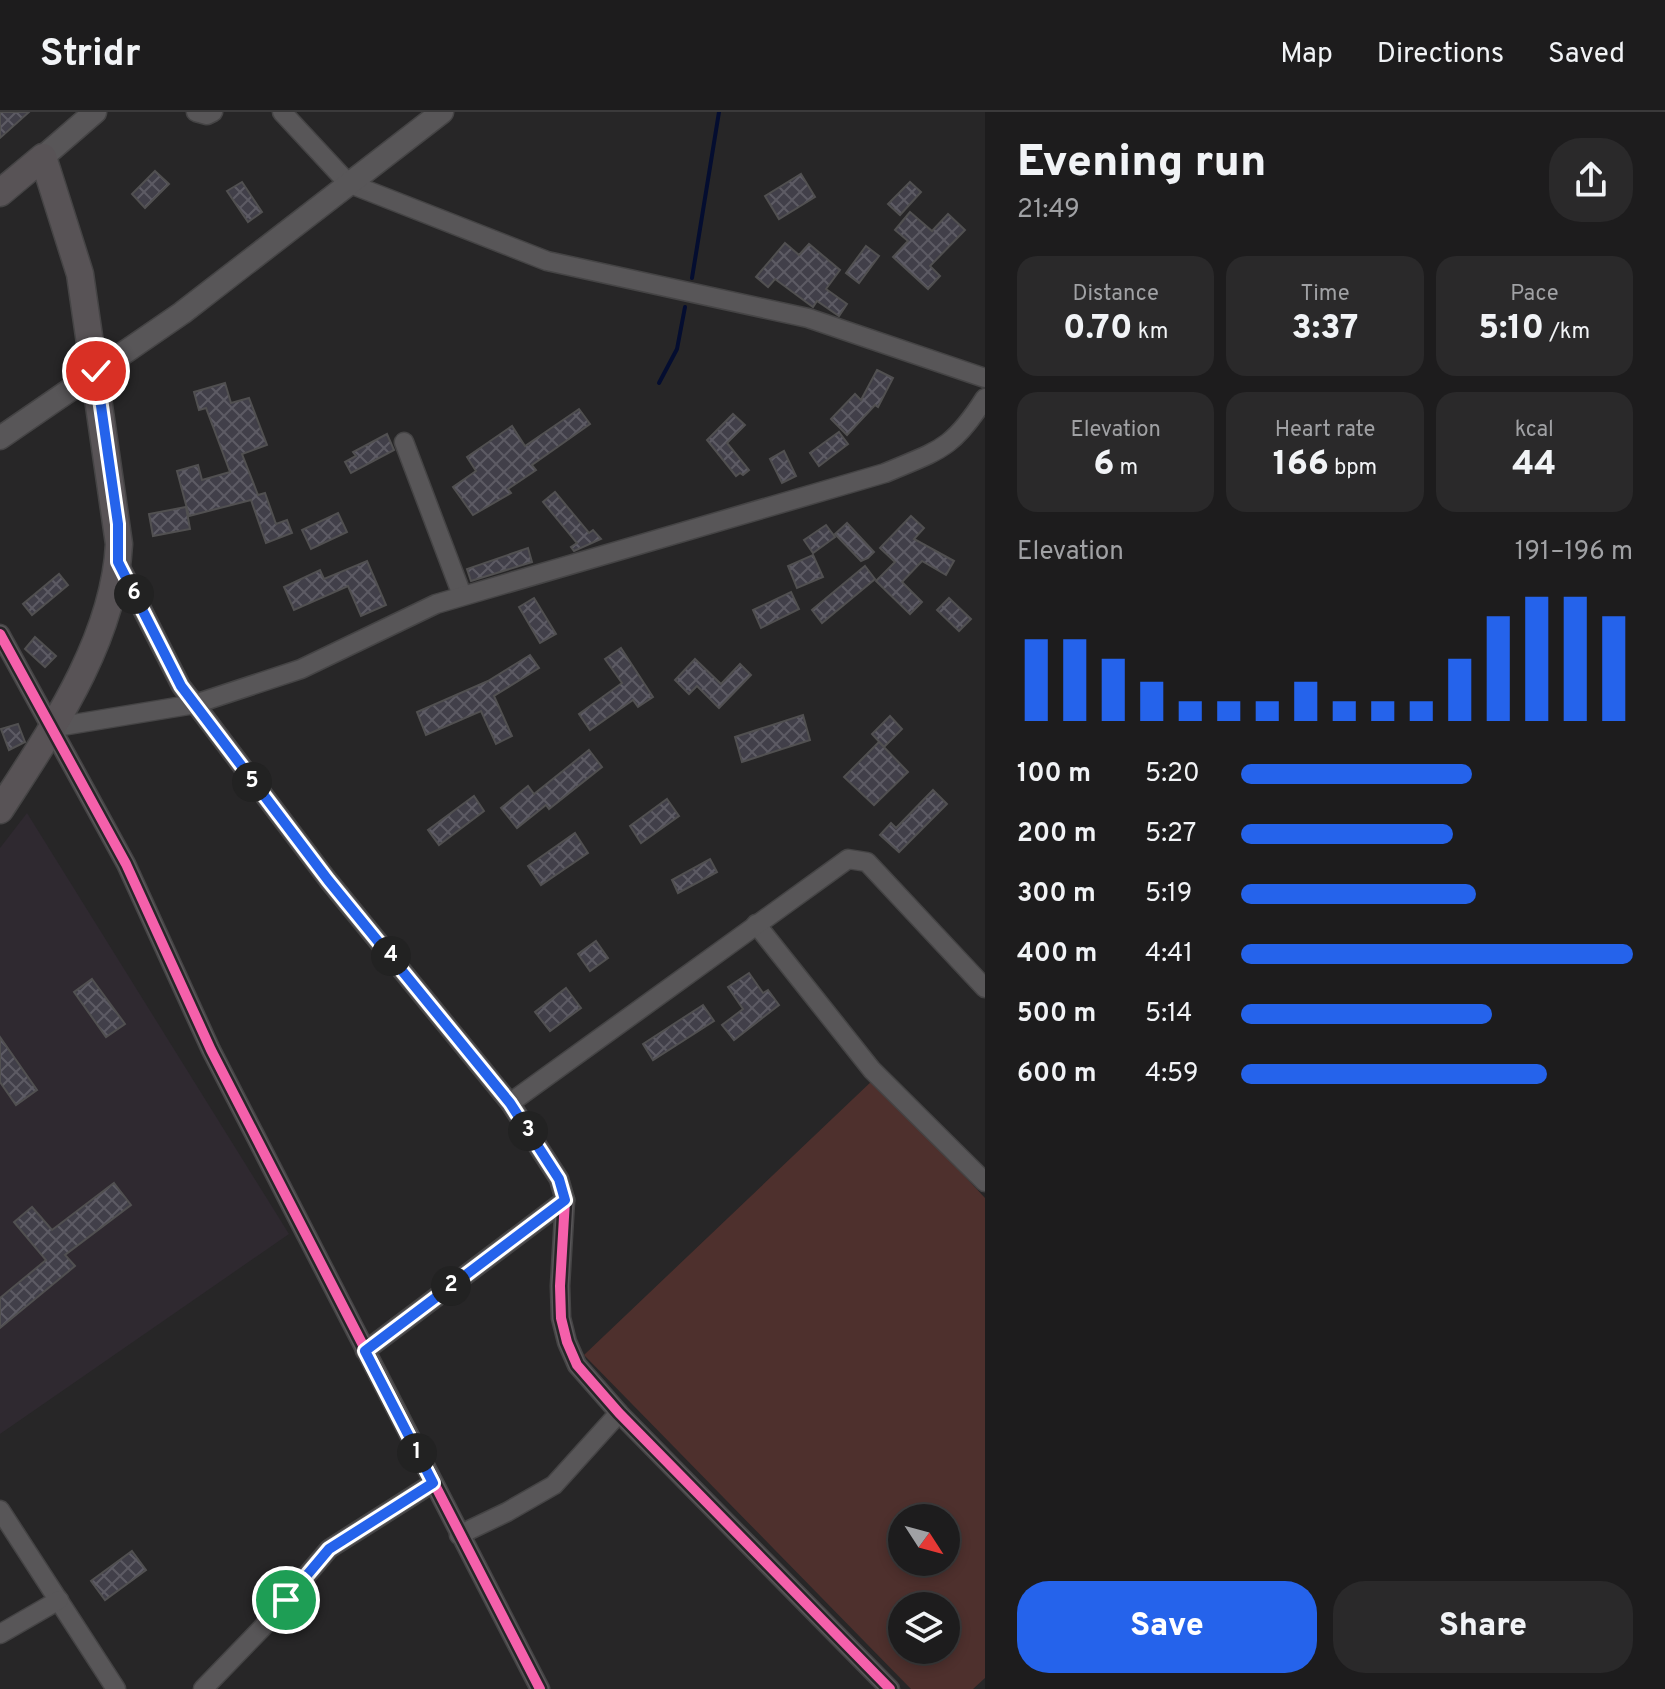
<!DOCTYPE html>
<meta charset="utf-8">
<style>
body{margin:0;font-family:Overpass,sans-serif;background:#2a292a;color:#f1f3f6;height:100vh;display:flex;flex-direction:column;font-size:30px;white-space:nowrap}
*{box-sizing:border-box;margin:0}
p{font-size:26px;color:#a0a1a4}
.icon{flex:none;width:44px;height:44px;fill:none;stroke:currentColor;stroke-width:2;stroke-linecap:round;stroke-linejoin:round}
.map{position:relative;flex:1;overflow:hidden}
.drawer{display:flex;flex-direction:column;background:#1d1c1d;width:680px}
.drawer>*{flex:none}
.needle{width:52px;rotate:126deg}
.fabs{position:absolute;left:888px;top:1392px;display:grid;gap:16px}
.fabs a{display:grid;place-items:center;width:72px;height:72px;border-radius:50%;background:#1d1c1d;box-shadow:0 4px 12px #0003,0 0 0 2px #3b3a3b;font-size:40px}
.pin{position:absolute;display:grid;place-items:center;width:68px;height:68px;color:#fff;margin:-34px;border:4px solid #fff;border-radius:50%;box-shadow:0 2px 8px #0007}
.km{position:absolute;width:40px;height:40px;margin:-20px;border-radius:50%;background:#222;color:#fff;font-size:22px;line-height:40px;text-align:center}
.round{display:grid;place-items:center;flex:none;width:84px;height:84px;border-radius:32px;background:#2a292a}
.head{display:flex;align-items:center;justify-content:space-between;height:136px;padding:0 32px}
h1{font-size:44px;font-weight:800;line-height:60px}
.metrics{display:grid;grid-template-columns:repeat(3,1fr);gap:12px;height:136px;padding:8px 32px}
.metrics div{display:grid;align-content:center;border-radius:20px;background:#2a292a;text-align:center}
.metrics b{font-size:34px;font-weight:800}
.metrics small{font-size:22px;font-weight:400}
.metrics p{font-size:22px}
.chart{height:224px;padding:16px 32px}
.chart p{display:flex;justify-content:space-between}
.chart svg{width:100%;height:144px;margin-top:8px;stroke:#2563eb;stroke-width:6}
.action{display:flex;gap:16px;margin-top:auto;padding:16px 32px}
.action a{flex:1;height:92px;border-radius:32px;background:#2563eb;color:#fff;font-size:32px;font-weight:800;line-height:92px;text-align:center}
.action a+a{background:#2a292a;color:#f1f3f6}
ul{padding:0 32px;list-style:none;font-size:26px}
li{display:grid;grid-template-columns:128px 96px 1fr;align-items:center;height:60px}
li i{height:20px;border-radius:10px;background:#2563eb}
header{display:flex;align-items:center;gap:48px;box-sizing:border-box;height:112px;padding:0 40px;background:#1d1c1d;border-bottom:2px solid #3b3a3b}
header strong{font-size:38px}
nav{display:flex;gap:44px;margin-inline-start:auto;font-size:28px}
main{display:flex;flex:1;min-height:0}
.map>svg:first-child{display:block}
.built{fill:#2f2930}
.pitch{fill:#4e302d;fill-rule:evenodd}
.lines{fill:none;stroke-linecap:round;stroke-linejoin:round}
.stream{stroke:#040d30;stroke-width:4}
.building{fill:url(#building-cross-hatch);stroke:#515051;stroke-width:2}
.minor-casing{stroke:#454445;stroke-width:21}
.tertiary-casing{stroke:#454445;stroke-width:25}
.secondary-casing{stroke:#454445;stroke-width:29}
.minor{stroke:#585658;stroke-width:18}
.tertiary{stroke:#585658;stroke-width:22}
.secondary{stroke:#585356;stroke-width:26}
.cycleway-casing{stroke:#282528;stroke-width:15}
.cycleway{stroke:#f560ab;stroke-width:10}
.route-casing{stroke:#fff;stroke-width:16}
.route{stroke:#2563eb;stroke-width:10}
</style>
<header>
<strong>Stridr</strong>
<nav><a>Map</a><a>Directions</a><a>Saved</a></nav>
</header>
<main>
<div class="map">
<svg width="985" height="1577" viewBox="0 0 985 1577">
<defs>
<pattern id="building-cross-hatch" width="8" height="8" patternUnits="userSpaceOnUse" patternTransform="scale(2)"><rect width="8" height="8" fill="#413f49"/><path d="M0 0l8 8M0 8l8-8" fill="none" stroke="#5d5b64"/></pattern>
</defs>
<rect width="100%" height="100%" fill="#272627"/>
<path class="built" d="M27 701 289 1122 0 1322V736Z"/>
<path class="pitch" d="M874 967 985 1086V1566L973 1577H911L584 1243ZM902 1406H946V1450H902ZM902 1494H946V1538H902Z"/>
<g class="lines">
<g class="stream">
<path d="M692 166 719 0"/>
<path d="M659 271 677 237 685 195"/>
</g>
</g>
<g class="building">
<path d="M0 0H29L0 26Z"/>
<path d="M155 59 169 72 145 96 132 82Z"/>
<path d="M801 62 815 85 779 107 765 84Z"/>
<path d="M242 70 262 100 248 110 227 79Z"/>
<path d="M910 70 921 80 900 103 888 92Z"/>
<path d="M910 100 932 119 948 102 965 118 930 154 940 164 928 177 893 145 908 129 895 118Z"/>
<path d="M785 131 799 143 809 132 840 158 826 177 847 192 839 204 817 189 813 195 775 167 768 175 756 165Z"/>
<path d="M866 134 879 144 859 171 846 161Z"/>
<path d="M877 258 893 266 878 295 875 293 847 323 831 307 855 282 861 288Z"/>
<path d="M225 271 231 291 249 286 267 333 242 342 258 383 265 381 276 412 287 408 292 421 266 431 251 388 189 404 177 359 198 353 202 368 230 360 206 296 199 298 194 280Z"/>
<path d="M579 297 590 312 532 353 536 358 508 377 511 381 473 403 453 375 476 359 467 345 512 314 525 334Z"/>
<path d="M733 302 745 313 727 331 749 358 743 363 740 361 736 364 707 328Z"/>
<path d="M839 320 848 332 819 354 810 341Z"/>
<path d="M387 322 394 338 351 361 345 350 356 344 353 340Z"/>
<path d="M784 339 796 364 782 371 770 347Z"/>
<path d="M555 380 589 421 593 418 601 427 574 439 571 435 577 431 543 390Z"/>
<path d="M186 395 190 417 153 424 149 402Z"/>
<path d="M338 401 347 420 311 437 302 418Z"/>
<path d="M911 404 924 416 914 427 954 449 946 463 922 449 902 470 922 490 910 502 876 469 895 450 880 436Z"/>
<path d="M847 411 874 440 868 446 861 449 835 422Z"/>
<path d="M826 413 835 425 813 441 804 428Z"/>
<path d="M528 436 532 450 471 469 467 457Z"/>
<path d="M813 443 823 465 797 476 788 454Z"/>
<path d="M367 449 386 493 361 504 348 474 294 498 284 475 320 458 324 467Z"/>
<path d="M865 454 875 467 822 511 812 498Z"/>
<path d="M59 462 68 473 32 503 23 492Z"/>
<path d="M791 480 799 497 761 516 753 498Z"/>
<path d="M534 486 556 522 540 531 519 495Z"/>
<path d="M949 486 971 507 959 519 937 498Z"/>
<path d="M35 525 56 544 45 555 25 537Z"/>
<path d="M621 536 653 585 638 595 633 588 590 618 579 602 622 571 605 547Z"/>
<path d="M530 543 539 556 494 584 512 624 496 632 481 599 426 623 417 600 488 569Z"/>
<path d="M695 547 721 572 740 552 751 563 719 596 697 574 689 582 675 568Z"/>
<path d="M803 603 810 628 742 650 735 625Z"/>
<path d="M890 604 902 617 884 635 872 622Z"/>
<path d="M18 612 25 630 9 638 1 617Z"/>
<path d="M879 630 908 660 874 693 844 665Z"/>
<path d="M589 638 602 655 549 697 546 693 517 716 501 696 528 674 534 682Z"/>
<path d="M933 678 947 692 899 740 880 723 891 711 896 716Z"/>
<path d="M474 684 484 699 439 733 428 718Z"/>
<path d="M667 687 679 704 641 731 630 714Z"/>
<path d="M575 721 588 741 541 773 528 754Z"/>
<path d="M710 747 717 760 678 781 672 768Z"/>
<path d="M596 829 608 846 590 859 578 842Z"/>
<path d="M749 861 763 881 768 878 779 893 734 928 722 913 743 897 728 875Z"/>
<path d="M92 867 125 912 106 925 74 880Z"/>
<path d="M566 876 581 896 550 919 535 900Z"/>
<path d="M703 893 714 909 653 948 643 932Z"/>
<path d="M0 925 37 978 16 993 0 970Z"/>
<path d="M114 1071 131 1093 65 1143 75 1154 0 1216V1186L46 1148 14 1110 32 1095 52 1118Z"/>
<path d="M132 1439 146 1458 105 1488 91 1469Z"/>
</g>
<g class="lines">
<g class="minor-casing">
<g id="minor">
<path d="M196 0 207 3 213 0"/>
<path d="M282 0 348 71 547 149 808 206 985 266"/>
<path d="M404 330 462 483"/>
<path d="M118 450 181 574 195 592 328 768 510 991 559 1067 565 1088 560 1174 561 1206 567 1230 577 1253 619 1301 890 1577"/>
<path d="M0 522 126 752 211 938 540 1577"/>
<path d="M50 616 195 592 301 557 436 492 885 361C939 338 952 338 985 286"/>
<path d="M756 812 872 958 985 1070"/>
<path d="M510 991 848 747 867 750 985 876"/>
<path d="M365 1239 565 1088"/>
<path d="M0 1398 116 1577"/>
<path d="M459 1423 507 1400 554 1373 619 1301"/>
<path d="M0 1522 59 1488"/>
<path d="M203 1577 262 1516 329 1437 433 1371"/>
</g>
</g>
<g class="tertiary-casing">
<g id="tertiary">
<path d="M43 45 95 0"/>
<path d="M0 326 182 201 442 0"/>
</g>
</g>
<g class="secondary-casing">
<path id="secondary" d="M0 81 43 45 80 162 119 432C114 529 51 619 0 698"/>
</g>
<use href="#minor" class="minor"/>
<use href="#tertiary" class="tertiary"/>
<use href="#secondary" class="secondary"/>
<g class="cycleway-casing">
<g id="cycleway">
<path d="M118 450 181 574 195 592 328 768 510 991 559 1067 565 1088 560 1174 561 1206 567 1230 577 1253 619 1301 890 1577"/>
<path d="M0 522 126 752 211 938 540 1577"/>
</g>
</g>
<use href="#cycleway" class="cycleway"/>
</g>
<g class="lines">
<g class="route-casing">
<path id="route" d="M96 259 118 412V450L181 574 328 768 510 991 559 1067 565 1088 365 1239 433 1371 329 1437 286 1488"/>
</g>
<use href="#route" class="route"/>
</g>
</svg>
<div class="fabs">
<a><svg class="needle" viewBox="-14 -14 28 28"><path d="M0-13l5 13h-10z" fill="#e53935"/><path d="M0 13l5-13h-10z" fill="#a0a1a4"/></svg></a>
<a><svg class="icon" aria-label="layers" viewBox="0 0 24 24"><path d="M12 4l9 5-9 5-9-5zM3 14l9 5 9-5"/></svg></a>
</div>
<div class="pin" style="left:286px;top:1488px;background:#1e9e55"><svg class="icon" aria-label="arrive" viewBox="0 0 24 24"><path d="M6 21V4h12l-3 4 3 4H6"/></svg></div>
<div class="pin" style="left:96px;top:259px;background:#d93025"><svg class="icon" aria-label="check" viewBox="0 0 24 24"><path d="M5 12l5 5 9-10"/></svg></div>
<b class="km" style="left:417px;top:1341px">1</b>
<b class="km" style="left:451px;top:1174px">2</b>
<b class="km" style="left:528px;top:1019px">3</b>
<b class="km" style="left:391px;top:844px">4</b>
<b class="km" style="left:252px;top:670px">5</b>
<b class="km" style="left:134px;top:482px">6</b>
</div>
<section class="drawer">
<div class="head"><div><h1>Evening run</h1><p>21:49</p></div><a class="round"><svg class="icon" aria-label="share" viewBox="0 0 24 24"><path d="M12 15V3M7 8l5-5 5 5M5 13v7h14v-7"/></svg></a></div>
<div class="metrics">
<div><p>Distance</p><b>0.70<small> km</small></b></div>
<div><p>Time</p><b>3:37</b></div>
<div><p>Pace</p><b>5:10<small> /km</small></b></div>
</div>
<div class="metrics">
<div><p>Elevation</p><b>6<small> m</small></b></div>
<div><p>Heart rate</p><b>166<small> bpm</small></b></div>
<div><p>kcal</p><b>44</b></div>
</div>
<div class="chart"><p><span>Elevation</span>191–196 m</p>
<svg viewBox="0 0 160 44" preserveAspectRatio="none"><path d="M5 44V19M15 44V19M25 44V25M35 44V32M45 44V38M55 44V38M65 44V38M75 44V32M85 44V38M95 44V38M105 44V38M115 44V25M125 44V12M135 44V6M145 44V6M155 44V12"/></svg>
</div>
<ul>
<li><b>100 m</b>5:20<i style="width:59%"></i></li>
<li><b>200 m</b>5:27<i style="width:54%"></i></li>
<li><b>300 m</b>5:19<i style="width:60%"></i></li>
<li><b>400 m</b>4:41<i style="width:100%"></i></li>
<li><b>500 m</b>5:14<i style="width:64%"></i></li>
<li><b>600 m</b>4:59<i style="width:78%"></i></li>
</ul>
<div class="action"><a>Save</a><a>Share</a></div>
</section>
</main>
